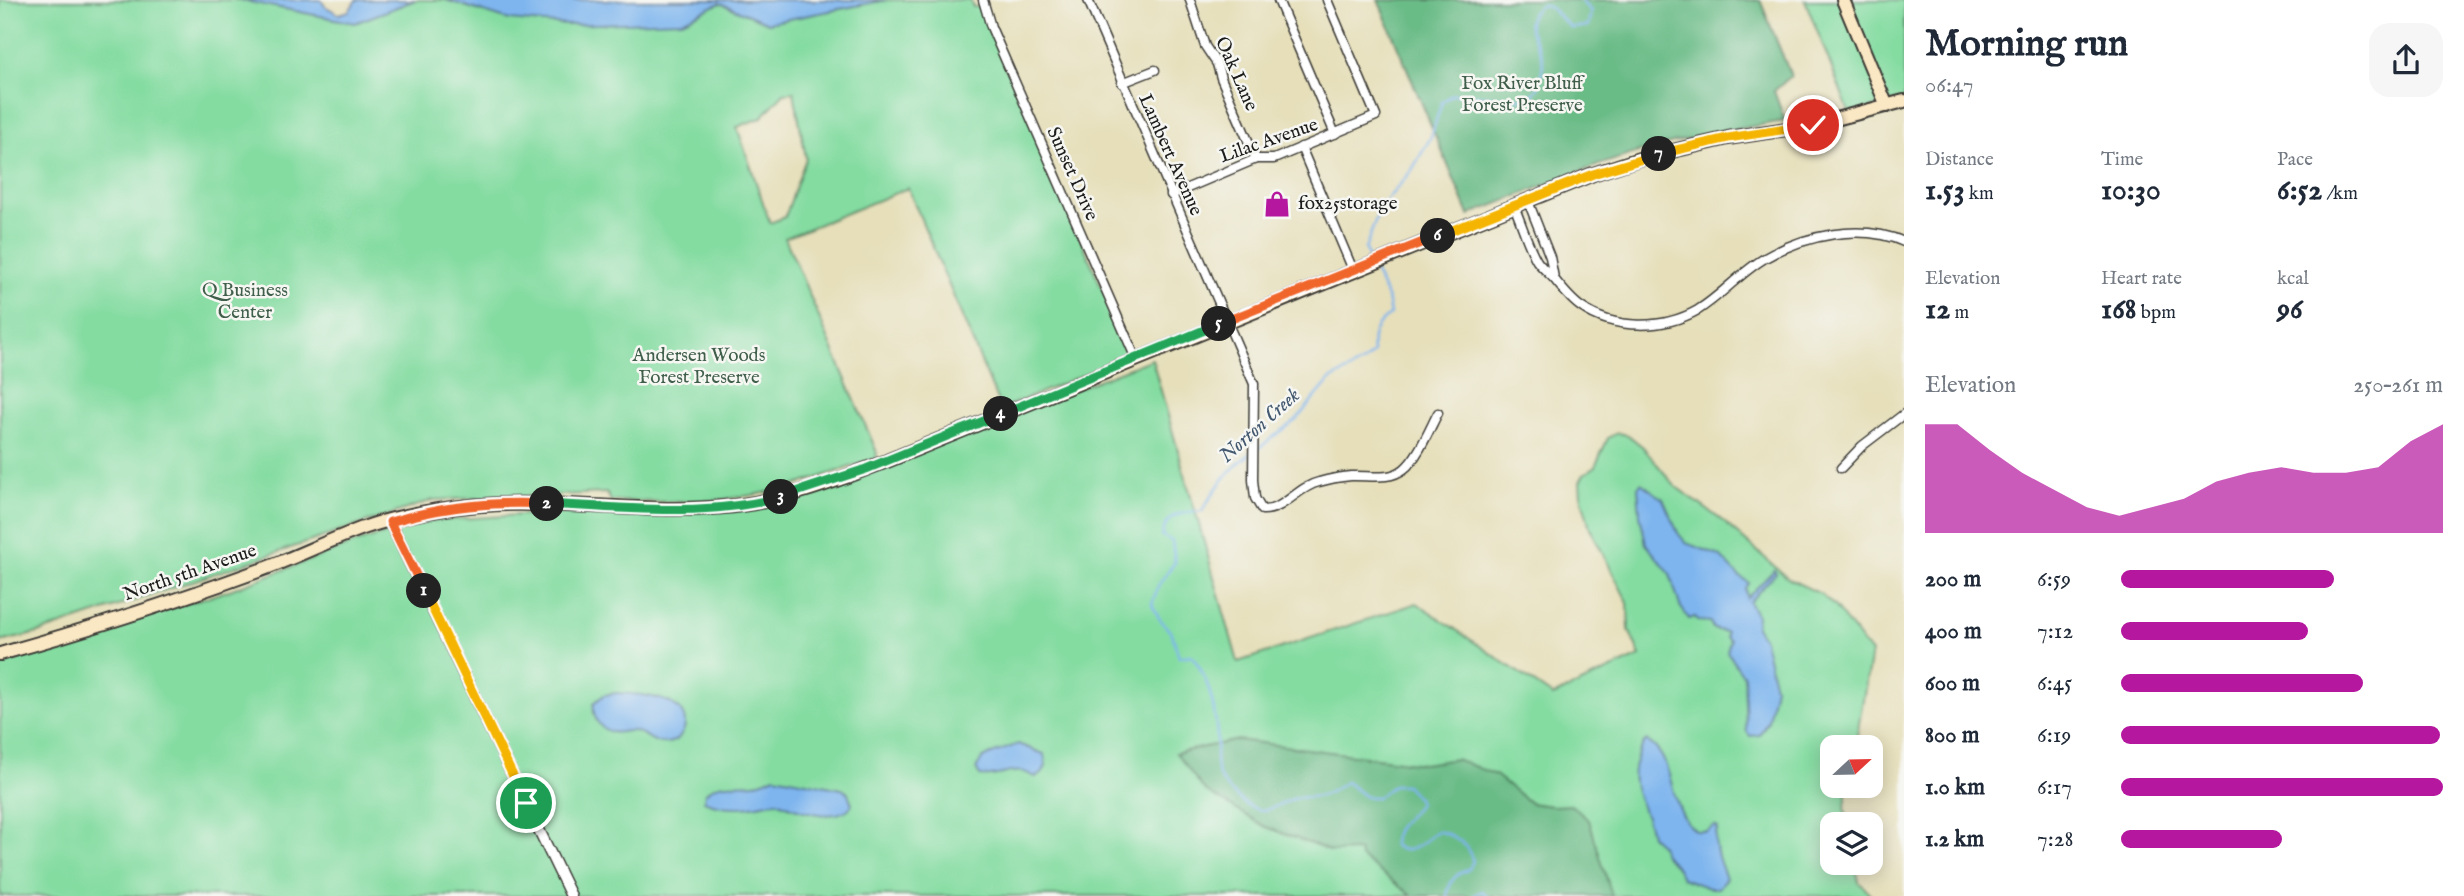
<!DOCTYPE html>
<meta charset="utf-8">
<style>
body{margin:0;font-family:"IM FELL English",serif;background:#f6f6f7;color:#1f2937;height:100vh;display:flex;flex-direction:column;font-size:26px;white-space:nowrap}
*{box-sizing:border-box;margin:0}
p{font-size:23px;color:#747a83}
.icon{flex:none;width:38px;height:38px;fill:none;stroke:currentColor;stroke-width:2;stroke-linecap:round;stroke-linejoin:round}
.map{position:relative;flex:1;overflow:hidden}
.drawer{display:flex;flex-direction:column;background:#fff;width:560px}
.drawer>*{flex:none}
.needle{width:46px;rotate:68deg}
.tools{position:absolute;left:1820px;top:735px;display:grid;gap:14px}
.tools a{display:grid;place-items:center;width:63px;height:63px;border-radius:14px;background:#fff;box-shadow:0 4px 18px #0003;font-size:35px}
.pin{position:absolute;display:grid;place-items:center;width:60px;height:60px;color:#fff;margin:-30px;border:4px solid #fff;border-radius:50%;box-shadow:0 2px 7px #0007}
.km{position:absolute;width:35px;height:35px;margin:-18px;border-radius:50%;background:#222;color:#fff;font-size:19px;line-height:35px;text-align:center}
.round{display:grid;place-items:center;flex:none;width:74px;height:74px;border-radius:21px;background:#f6f6f7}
.headline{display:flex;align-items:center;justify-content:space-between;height:119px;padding:0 21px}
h1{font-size:38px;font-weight:700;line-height:52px}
.figures{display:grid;grid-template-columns:repeat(3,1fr);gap:10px;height:119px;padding:7px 21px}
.figures div{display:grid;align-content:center}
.figures b{font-size:30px;font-weight:700}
.figures small{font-size:19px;font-weight:400}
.figures p{font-size:19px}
.chart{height:196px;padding:14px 21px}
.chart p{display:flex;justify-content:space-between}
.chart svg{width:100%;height:126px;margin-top:7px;fill:#b5179e;opacity:.7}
ul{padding:0 21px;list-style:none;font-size:23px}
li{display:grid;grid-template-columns:112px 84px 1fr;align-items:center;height:52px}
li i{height:18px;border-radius:9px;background:#b5179e}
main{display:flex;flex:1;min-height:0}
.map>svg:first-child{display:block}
.green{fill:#84dca1;stroke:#507c5e;stroke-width:2;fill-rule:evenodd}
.forest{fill:#6bbc87;stroke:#446c52;stroke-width:2}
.water{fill:#7eb5ee;stroke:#4d6885;stroke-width:2}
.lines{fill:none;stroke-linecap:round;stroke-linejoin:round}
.stream{stroke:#7eb5ee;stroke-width:2.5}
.minor-casing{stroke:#3a3934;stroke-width:11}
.tertiary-casing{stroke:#3a3934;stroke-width:13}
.secondary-casing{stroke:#3a3934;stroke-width:16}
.minor{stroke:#fff;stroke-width:8}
.tertiary{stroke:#fff;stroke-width:10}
.secondary{stroke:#fae7c3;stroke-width:12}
.split-1-casing{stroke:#fff;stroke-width:14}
.split-2-casing{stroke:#fff;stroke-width:14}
.split-3-casing{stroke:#fff;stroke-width:14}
.split-4-casing{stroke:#fff;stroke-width:14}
.split-5-casing{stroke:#fff;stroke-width:14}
.split-6-casing{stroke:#fff;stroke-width:14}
.split-7-casing{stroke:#fff;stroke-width:14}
.split-8-casing{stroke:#fff;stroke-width:14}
.split-1{stroke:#f5b400;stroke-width:9}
.split-2{stroke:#f0652b;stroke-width:9}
.split-3{stroke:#22a559;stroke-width:9}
.split-4{stroke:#22a559;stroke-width:9}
.split-5{stroke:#22a559;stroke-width:9}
.split-6{stroke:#f0652b;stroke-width:9}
.split-7{stroke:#f5b400;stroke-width:9}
.split-8{stroke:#f5b400;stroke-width:9}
.labels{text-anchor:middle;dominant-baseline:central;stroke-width:5;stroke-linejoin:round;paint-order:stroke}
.street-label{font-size:19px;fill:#1c1c1c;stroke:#f6f6f2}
.park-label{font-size:19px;fill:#405f4b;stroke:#f6f6f2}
.poi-label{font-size:19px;fill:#1c1c1c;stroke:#f6f6f2;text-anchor:start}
.water-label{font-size:21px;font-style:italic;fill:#435970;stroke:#f6f6f2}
</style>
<main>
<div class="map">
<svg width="1904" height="896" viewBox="0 0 1904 896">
<rect width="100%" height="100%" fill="#f6f6f2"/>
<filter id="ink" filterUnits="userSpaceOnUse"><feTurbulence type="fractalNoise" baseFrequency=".0143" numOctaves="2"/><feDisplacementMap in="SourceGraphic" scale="14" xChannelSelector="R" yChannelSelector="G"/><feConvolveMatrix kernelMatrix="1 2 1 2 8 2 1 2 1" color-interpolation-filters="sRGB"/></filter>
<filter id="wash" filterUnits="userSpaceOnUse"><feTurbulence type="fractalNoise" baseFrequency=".00686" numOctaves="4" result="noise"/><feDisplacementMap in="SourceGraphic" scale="28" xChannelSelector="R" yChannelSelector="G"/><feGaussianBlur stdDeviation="1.57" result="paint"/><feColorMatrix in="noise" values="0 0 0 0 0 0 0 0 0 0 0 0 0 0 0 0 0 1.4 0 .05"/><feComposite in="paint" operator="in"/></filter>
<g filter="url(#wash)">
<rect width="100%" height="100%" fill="#e6dfba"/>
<g class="green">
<path d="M0 0H240L355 23 415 0H446L509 20 682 21 720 3 768 23 886 0H970L973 7H982L1127 347V354L1124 358 1001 409 908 188 785 238 876 450 877 455 874 459 785 489 753 495 718 500 677 502 611 501 607 493 433 500 38 633 0 642ZM794 92 806 158 785 217 770 223 737 127 761 118 784 93Z"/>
<path d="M1805 0H1904V99L1850 114Z"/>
<path d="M1152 359 1238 662 1417 603 1553 696 1640 656 1629 630 1628 603 1590 528 1581 495 1580 482 1584 474 1595 467 1608 438 1617 433 1628 435 1643 447 1675 486 1724 522 1789 579 1821 594 1835 607 1871 653 1855 747H1832V786H1848L1845 806 1848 824H1832V863H1855L1859 882 1872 896H0V660L227 591 358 542 429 521 550 513 681 514 790 500Z"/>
</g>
<g class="forest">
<path d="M1378 0H1760L1791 76 1774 91 1785 121C1740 128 1694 137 1650 149 1588 166 1529 192 1469 215Z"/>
<path d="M1238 740 1423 764 1456 759 1496 775 1530 803 1552 806 1571 805 1589 820 1612 896H1412L1360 857 1359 851 1332 852 1266 827 1205 791 1176 753Z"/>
</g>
<g class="water">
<path d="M240 0H321L325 6 339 14 349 11 356 0H415L355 23Z"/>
<path d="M446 0H886L768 23 720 3 682 21 567 25 509 20Z"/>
<path d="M1641 483 1663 499 1678 533 1686 543 1720 556 1739 576 1749 583 1745 588 1747 598 1774 570 1776 573 1749 602 1757 616 1756 627 1764 640 1775 687 1768 721 1759 735 1750 736 1746 730 1744 675C1736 669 1735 660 1727 652L1730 640 1726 637V632L1713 629 1710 622 1698 621 1695 617 1689 619 1680 606 1670 574 1646 544 1640 515 1638 487Z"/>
<path d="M617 693C636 694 686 696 685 724 685 730 680 739 674 741 655 749 648 733 633 731 626 730 618 734 612 732 598 729 592 715 594 703L604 695Z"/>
<path d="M1646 741C1677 755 1666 809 1696 831H1706L1715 826 1718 828C1711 843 1720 864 1726 878L1718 888H1709L1682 878 1675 865 1664 855 1661 845 1651 836C1648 809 1626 789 1636 760 1639 753 1641 746 1646 741Z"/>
<path d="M1018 744 1044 754 1046 766 1042 774 1036 777C1032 776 1028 773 1024 772 1010 769 994 779 980 776L976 769 982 759 989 755Z"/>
<path d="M775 776 842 789 848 793 852 805C838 825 794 809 777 801 752 807 728 811 704 801L705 794C719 779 736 785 753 783 761 783 768 779 775 776Z"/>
</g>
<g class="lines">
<g class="stream">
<path d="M1369 260 1365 249 1380 208 1412 170 1431 137 1442 102 1453 94C1470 93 1522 104 1533 94 1538 90 1539 84 1540 79 1542 72 1544 64 1542 57 1538 38 1514 24 1542 5L1551 8 1571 28 1588 26 1591 11 1580 0"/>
<path d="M1256 450 1296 420 1330 380 1362 363 1373 353C1371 335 1374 325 1390 315L1387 297 1373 269"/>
<path d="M1250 454C1229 469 1215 489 1202 511 1182 512 1165 513 1162 536L1172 541 1175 562 1158 586 1152 604 1159 618 1172 634 1179 657 1191 655C1209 676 1215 708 1217 735 1217 748 1214 760 1218 773 1222 786 1247 809 1261 810 1275 810 1285 800 1297 798 1305 796 1315 798 1323 795 1331 793 1338 786 1346 782L1366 797H1378L1394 785H1406L1416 796 1419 803C1410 819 1393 824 1393 845 1411 859 1423 840 1438 831 1456 836 1467 843 1473 861L1469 869C1454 875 1450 880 1447 896"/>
<path d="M1473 896 1482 891 1487 896"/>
</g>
</g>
</g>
<g filter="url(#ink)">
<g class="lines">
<g class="minor-casing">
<g id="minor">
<path d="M983 0 991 27 1136 359"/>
<path d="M1088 0 1254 384 1253 480 1255 498 1262 510C1284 511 1297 487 1319 482 1329 479 1341 477 1351 476 1368 475 1389 481 1404 469 1418 458 1430 428 1438 413"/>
<path d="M1190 0 1205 46 1217 64 1221 78 1256 159"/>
<path d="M1278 0 1335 134"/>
<path d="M1122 83 1155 70"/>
<path d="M1301 147 1353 270"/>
<path d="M1171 195 1256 159H1274L1376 116 1327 0"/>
<path d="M1528 201 1550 257 1554 278"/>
<path d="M1514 206C1522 224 1527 244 1537 261 1542 268 1550 274 1555 280 1563 290 1571 300 1581 307 1614 330 1663 330 1698 310 1722 295 1741 272 1765 258 1805 235 1861 223 1904 242"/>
<path d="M1841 468 1862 446 1904 414"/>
</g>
</g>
<g class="tertiary-casing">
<path id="tertiary" d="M390 522 571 896"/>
</g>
<g class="secondary-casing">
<g id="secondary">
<path d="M1843 0 1887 106"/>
<path d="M0 654C87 630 173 602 258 571 294 558 329 540 366 527 389 519 414 514 438 510 536 493 636 517 735 506 787 500 838 480 887 461L1593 174 1639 159 1681 149 1728 138 1813 125 1904 101"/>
</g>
</g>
<use href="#minor" class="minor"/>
<use href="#tertiary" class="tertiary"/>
<use href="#secondary" class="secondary"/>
</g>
</g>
<g class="lines" filter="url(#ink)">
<g class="split-1-casing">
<path id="split-1" d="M424 591 526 803"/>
</g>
<g class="split-2-casing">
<path id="split-2" d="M424 591 390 522C439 507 495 501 547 504"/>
</g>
<g class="split-3-casing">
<path id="split-3" d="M547 504C622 508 708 517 781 497"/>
</g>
<g class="split-4-casing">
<path id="split-4" d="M781 497 866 469 1001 414"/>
</g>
<g class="split-5-casing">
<path id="split-5" d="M1001 414 1219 324"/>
</g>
<g class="split-6-casing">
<path id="split-6" d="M1219 324 1438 236"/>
</g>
<g class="split-7-casing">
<path id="split-7" d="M1438 236 1593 174 1659 154"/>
</g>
<g class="split-8-casing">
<path id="split-8" d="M1659 154 1728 138 1813 125"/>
</g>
<use href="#split-1" class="split-1"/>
<use href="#split-2" class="split-2"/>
<use href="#split-3" class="split-3"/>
<use href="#split-4" class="split-4"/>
<use href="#split-5" class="split-5"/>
<use href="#split-6" class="split-6"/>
<use href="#split-7" class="split-7"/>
<use href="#split-8" class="split-8"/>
</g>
<defs>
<g id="shop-bare" transform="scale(2.1)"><path d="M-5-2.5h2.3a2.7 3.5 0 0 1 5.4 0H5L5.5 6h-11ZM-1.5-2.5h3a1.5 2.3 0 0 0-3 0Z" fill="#b5179e" stroke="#f6f6f2" stroke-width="2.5" paint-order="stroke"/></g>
</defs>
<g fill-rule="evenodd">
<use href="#shop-bare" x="1277" y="204"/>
</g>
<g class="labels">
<g class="street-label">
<text transform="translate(1236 74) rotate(66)">Oak Lane</text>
<text transform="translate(1269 141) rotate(-19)">Lilac Avenue</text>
<text transform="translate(1170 155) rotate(66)">Lambert Avenue</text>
<text transform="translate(1072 174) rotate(66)">Sunset Drive</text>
<text transform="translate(190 573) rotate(-19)">North 5th Avenue</text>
</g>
<g class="park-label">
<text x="1522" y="84">Fox River Bluff<tspan x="1522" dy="22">Forest Preserve</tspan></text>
<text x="245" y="291">Q Business<tspan x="245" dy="22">Center</tspan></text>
<text x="699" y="356">Andersen Woods<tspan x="699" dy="22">Forest Preserve</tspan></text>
</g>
<g class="poi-label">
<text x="1298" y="204">fox25storage</text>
</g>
<g class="water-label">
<text transform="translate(1260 426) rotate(-42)">Norton Creek</text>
</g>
</g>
</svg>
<div class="tools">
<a><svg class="needle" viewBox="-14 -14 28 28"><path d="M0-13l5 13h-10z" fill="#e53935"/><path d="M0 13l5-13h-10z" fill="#747a83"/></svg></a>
<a><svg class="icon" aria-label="layers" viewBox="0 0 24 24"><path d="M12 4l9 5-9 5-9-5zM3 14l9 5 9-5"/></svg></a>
</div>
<div class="pin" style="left:526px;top:803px;background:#1e9e55"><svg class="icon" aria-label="arrive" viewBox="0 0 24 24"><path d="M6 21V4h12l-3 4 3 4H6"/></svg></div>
<div class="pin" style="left:1813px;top:125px;background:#d93025"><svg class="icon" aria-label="check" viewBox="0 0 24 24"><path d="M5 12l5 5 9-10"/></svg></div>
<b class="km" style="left:424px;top:591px">1</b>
<b class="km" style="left:547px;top:504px">2</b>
<b class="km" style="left:781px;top:497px">3</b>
<b class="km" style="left:1001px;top:414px">4</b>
<b class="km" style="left:1219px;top:324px">5</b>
<b class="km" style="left:1438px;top:236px">6</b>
<b class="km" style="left:1659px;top:154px">7</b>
</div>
<section class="drawer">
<div class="headline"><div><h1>Morning run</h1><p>06:47</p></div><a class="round"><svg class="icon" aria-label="share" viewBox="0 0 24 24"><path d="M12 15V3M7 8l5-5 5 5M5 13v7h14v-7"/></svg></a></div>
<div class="figures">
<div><p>Distance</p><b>1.53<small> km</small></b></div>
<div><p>Time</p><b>10:30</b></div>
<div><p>Pace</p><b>6:52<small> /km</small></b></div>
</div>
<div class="figures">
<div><p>Elevation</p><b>12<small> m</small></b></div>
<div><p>Heart rate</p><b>168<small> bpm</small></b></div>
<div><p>kcal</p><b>96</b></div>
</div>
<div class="chart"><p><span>Elevation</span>250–261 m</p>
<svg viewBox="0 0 160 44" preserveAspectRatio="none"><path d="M0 44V6L10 6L20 15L30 23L40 29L50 35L60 38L70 35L80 32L90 26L100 23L110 21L120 23L130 23L140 21L150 12L160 6V44z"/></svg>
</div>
<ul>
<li><b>200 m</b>6:59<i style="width:66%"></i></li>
<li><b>400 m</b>7:12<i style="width:58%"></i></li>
<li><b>600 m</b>6:45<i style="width:75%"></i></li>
<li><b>800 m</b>6:19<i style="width:99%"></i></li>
<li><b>1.0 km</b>6:17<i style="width:100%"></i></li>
<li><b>1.2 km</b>7:28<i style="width:50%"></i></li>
</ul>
</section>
</main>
